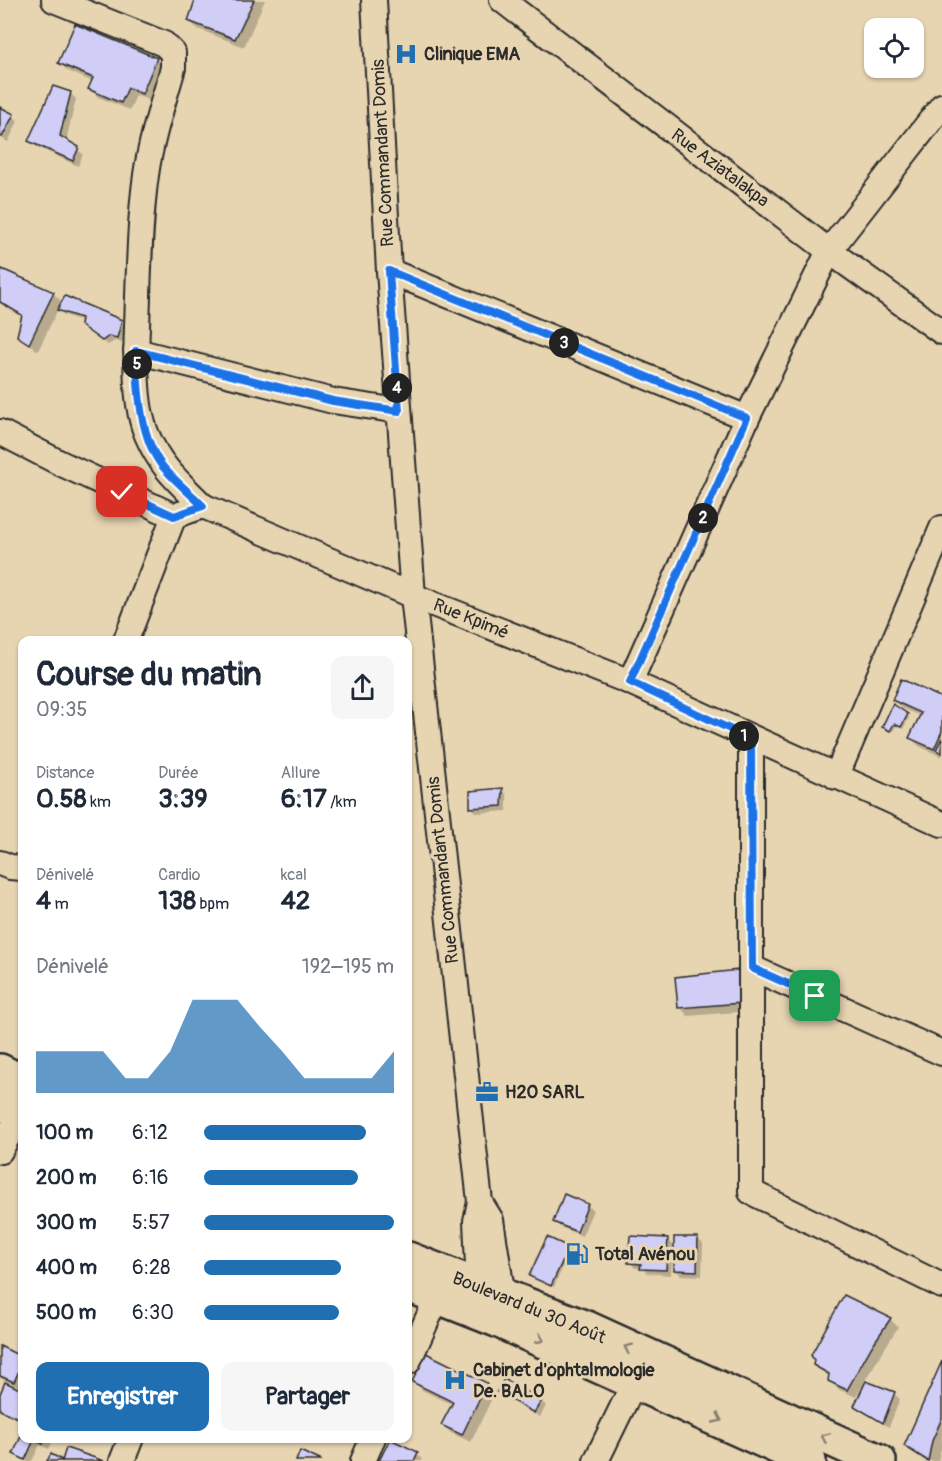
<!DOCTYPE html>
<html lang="fr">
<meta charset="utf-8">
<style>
body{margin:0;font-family:Pangolin,sans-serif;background:#f6f6f7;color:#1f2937;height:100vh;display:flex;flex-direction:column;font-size:22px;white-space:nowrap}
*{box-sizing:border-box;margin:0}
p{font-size:20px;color:#747a83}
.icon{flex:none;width:33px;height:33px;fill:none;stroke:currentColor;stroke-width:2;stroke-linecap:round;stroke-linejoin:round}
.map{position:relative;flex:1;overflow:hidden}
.sheet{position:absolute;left:18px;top:636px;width:394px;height:807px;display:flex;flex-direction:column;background:#fff;border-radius:12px;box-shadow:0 2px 4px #0004}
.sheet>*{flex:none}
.tools{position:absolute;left:864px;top:18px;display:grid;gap:12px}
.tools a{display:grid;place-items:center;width:60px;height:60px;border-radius:12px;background:#fff;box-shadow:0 2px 4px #0004;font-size:30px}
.pin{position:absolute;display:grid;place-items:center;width:51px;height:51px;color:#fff;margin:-26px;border-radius:12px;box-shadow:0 3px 9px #0006}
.km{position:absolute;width:30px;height:30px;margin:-15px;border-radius:50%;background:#222;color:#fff;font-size:16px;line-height:30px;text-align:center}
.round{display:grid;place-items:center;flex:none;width:63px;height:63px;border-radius:12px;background:#f6f6f7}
.overview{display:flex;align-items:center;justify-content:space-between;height:102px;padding:0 18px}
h1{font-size:33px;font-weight:800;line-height:45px}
.stats{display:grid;grid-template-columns:repeat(3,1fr);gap:9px;height:102px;padding:6px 18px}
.stats div{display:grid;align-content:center}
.stats b{font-size:26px;font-weight:800}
.stats small{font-size:16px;font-weight:400}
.stats p{font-size:16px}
.chart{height:168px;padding:12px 18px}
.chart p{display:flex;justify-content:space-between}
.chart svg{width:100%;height:108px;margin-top:6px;fill:#1f6fb2;opacity:.7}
.action{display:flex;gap:12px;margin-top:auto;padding:12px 18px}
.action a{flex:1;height:69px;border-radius:12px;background:#1f6fb2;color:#fff;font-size:24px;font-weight:800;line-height:69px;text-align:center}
.action a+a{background:#f6f6f7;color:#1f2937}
ul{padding:0 18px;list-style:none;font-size:20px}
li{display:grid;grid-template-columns:96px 72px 1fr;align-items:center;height:45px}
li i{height:15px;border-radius:8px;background:#1f6fb2}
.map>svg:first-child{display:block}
.shadow{fill:#0003}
.building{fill:#d0cef7;stroke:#2b2b2b;stroke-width:1.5}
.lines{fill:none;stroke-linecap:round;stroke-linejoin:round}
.minor-casing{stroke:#2b2b2b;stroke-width:28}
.trunk-casing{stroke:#2b2b2b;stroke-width:38}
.minor{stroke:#e7d5b2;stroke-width:24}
.trunk{stroke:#e7d5b2;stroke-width:33}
.oneway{stroke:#89806e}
.route-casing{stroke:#fff;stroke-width:12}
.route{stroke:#1a73e8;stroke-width:8}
.labels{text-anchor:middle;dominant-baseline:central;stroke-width:6;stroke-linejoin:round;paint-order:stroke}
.poi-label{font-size:18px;font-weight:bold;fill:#2b2b2b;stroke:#e7d5b2;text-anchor:start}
.street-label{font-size:18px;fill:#2b2b2b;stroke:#e7d5b2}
</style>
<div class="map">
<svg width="942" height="1461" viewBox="0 0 942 1461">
<rect width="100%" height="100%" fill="#e7d5b2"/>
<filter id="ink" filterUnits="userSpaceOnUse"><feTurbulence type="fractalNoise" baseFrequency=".0167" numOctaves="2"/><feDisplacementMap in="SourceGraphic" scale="12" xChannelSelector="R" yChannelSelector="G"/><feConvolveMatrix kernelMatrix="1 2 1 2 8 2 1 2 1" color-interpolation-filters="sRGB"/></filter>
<g filter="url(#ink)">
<g class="shadow">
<path d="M197 0H265L244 47 198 29 189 21Z"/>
<path d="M76 26 157 60 165 68 151 101 136 95 130 110 98 97 90 89 93 82 68 71 60 63Z"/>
<path d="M70 93 76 99 66 141 83 154 78 166 35 146 30 140Z"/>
<path d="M0 109 13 115 18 121 8 142 0 137Z"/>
<path d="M0 279 53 293 63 303 121 322 126 327 122 343 115 341 108 345 87 330 82 321 64 315 58 309 38 351 19 336 23 317 0 303Z"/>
<path d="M894 699H942V757L919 746 911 738 921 716 902 708Z"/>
<path d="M907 715 909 718 903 729 896 725 893 732 886 729Z"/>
<path d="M502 789 507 795V811L477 813 472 808Z"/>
<path d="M738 971 746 980 749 1011 688 1016 680 1007Z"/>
<path d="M587 1205 593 1210 582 1236 560 1227 555 1222Z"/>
<path d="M698 1239 703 1244 702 1276 681 1275 675 1270Z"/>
<path d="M667 1240 673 1245 671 1275 647 1273 642 1268H635L630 1262Z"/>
<path d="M568 1248 570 1250 554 1287 531 1276Z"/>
<path d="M890 1319 898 1327 864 1382 894 1394 900 1399 889 1427 861 1411 856 1406 863 1390 861 1388 856 1397 838 1389 830 1381V1377L814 1365Z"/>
<path d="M0 1348 22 1359V1380L19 1387 0 1378Z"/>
<path d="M942 1365V1445L938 1461H925L905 1446Z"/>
<path d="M414 1382 487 1384 495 1392 471 1442 451 1433 443 1425 453 1405 422 1390Z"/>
<path d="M6 1384 22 1392V1422L0 1411V1397Z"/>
<path d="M498 1392 541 1401 546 1406 540 1417 504 1397Z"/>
<path d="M22 1437 51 1438 53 1440 49 1449 40 1445 32 1461H24L15 1454Z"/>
<path d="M245 1438H257L255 1442Z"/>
<path d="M417 1454 422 1459V1461H381Z"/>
</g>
<g class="building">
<path d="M195 0H254L235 39 188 21Z"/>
<path d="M75 24 157 58 142 94 128 88 121 103 88 89 93 78 58 63Z"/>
<path d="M53 86 71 92 60 136 79 147 73 161 28 141Z"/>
<path d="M0 107 14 114 2 137 0 136Z"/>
<path d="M2 269 54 292 29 344 17 336 22 315 0 302V275Z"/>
<path d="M65 296 122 320 117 338 109 336 102 341 80 325 81 318 57 310Z"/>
<path d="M901 679 942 698V731L934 749 909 738 921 713 892 700Z"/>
<path d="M893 704 908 714 901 727 894 724 890 731 882 727Z"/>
<path d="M942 738V753L936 750Z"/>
<path d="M503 788 502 806 470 808V791Z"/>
<path d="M738 970 742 1003 678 1008 675 977Z"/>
<path d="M564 1194 588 1204 577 1232 553 1222Z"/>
<path d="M630 1236 668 1238 666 1270 640 1269 641 1264 628 1263Z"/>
<path d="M547 1237 569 1247 551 1286 529 1276Z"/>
<path d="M674 1237H698L697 1271 674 1270Z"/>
<path d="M844 1295 891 1318 872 1346 847 1390 828 1381 829 1374 813 1365 814 1360 811 1355Z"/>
<path d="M0 1346 22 1357V1364L14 1382 0 1376Z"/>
<path d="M426 1353 487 1383 462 1435 441 1425 453 1402 412 1382Z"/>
<path d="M942 1361V1418L932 1441 928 1461 904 1446Z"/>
<path d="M504 1379 542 1400 534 1413 497 1392Z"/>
<path d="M866 1381 895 1392 883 1423 854 1406Z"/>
<path d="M5 1382 22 1390V1420L0 1410V1394Z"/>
<path d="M22 1434V1438H46L43 1444 34 1440 25 1460 13 1454Z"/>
<path d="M390 1439 418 1452 414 1461H379Z"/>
<path d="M66 1448 104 1461H62Z"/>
<path d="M300 1451 322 1461H296Z"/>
<path d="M51 1454 62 1460 61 1461H47Z"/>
</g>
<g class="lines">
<g class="minor-casing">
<g id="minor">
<path d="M54 0 164 44 173 53V68C163 103 151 139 146 175 139 225 139 276 137 326 136 358 134 405 147 435 161 468 179 482 203 506"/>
<path d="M374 0 389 271 413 596 480 1202 476 1221 479 1288"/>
<path d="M502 0 829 251 942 332"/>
<path d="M389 271 747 418"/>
<path d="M136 351 333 401 399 411"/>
<path d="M0 432 60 463 174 516 203 506 413 596 630 682 942 824"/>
<path d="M126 640 174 516"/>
<path d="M630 682 747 418 829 251 942 106"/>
<path d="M751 739V1192L942 1286"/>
<path d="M836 777 942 528"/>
<path d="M0 863 10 867 22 868"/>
<path d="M752 968 942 1053"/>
<path d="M0 1151 21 1112"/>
<path d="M481 1204 491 1220 503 1297"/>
<path d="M408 1362 437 1298"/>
<path d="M122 1461 131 1438"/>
<path d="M363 1461 373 1438"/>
<path d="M596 1461 635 1381"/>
</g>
</g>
<g class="trunk-casing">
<g id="trunk">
<path d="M0 1071 22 1082"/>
<path d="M0 1102 22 1113"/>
<path d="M408 1259 589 1329 879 1461"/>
<path d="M408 1285 497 1320 809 1461"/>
</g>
</g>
<use href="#minor" class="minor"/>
<use href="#trunk" class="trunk"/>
</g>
<defs><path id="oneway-chevron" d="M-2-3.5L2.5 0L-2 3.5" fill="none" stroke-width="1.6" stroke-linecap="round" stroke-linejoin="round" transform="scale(1.5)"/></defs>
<g class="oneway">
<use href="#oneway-chevron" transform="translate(540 1339) rotate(24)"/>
<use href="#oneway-chevron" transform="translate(628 1348) rotate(-154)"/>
<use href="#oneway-chevron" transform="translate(718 1419) rotate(25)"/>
<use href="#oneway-chevron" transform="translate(825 1437) rotate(-156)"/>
</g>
</g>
<g class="lines" filter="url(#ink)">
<g class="route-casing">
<path id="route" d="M122 492 174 516 203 506C190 493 175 481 163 467 139 437 138 388 136 351L333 401 399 411 389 271 747 418 630 682 751 739 752 968 815 996"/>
</g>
<use href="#route" class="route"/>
</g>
<defs>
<g id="hospital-bare" transform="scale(1.8)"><path d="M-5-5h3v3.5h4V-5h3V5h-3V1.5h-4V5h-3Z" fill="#1f6fb2" stroke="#e7d5b2" stroke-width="2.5" paint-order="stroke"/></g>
<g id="office-bare" transform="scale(1.8)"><path d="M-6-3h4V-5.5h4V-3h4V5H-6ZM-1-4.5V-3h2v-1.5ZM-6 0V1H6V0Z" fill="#1f6fb2" stroke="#e7d5b2" stroke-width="2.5" paint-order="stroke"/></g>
<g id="fuel-bare" transform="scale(1.8)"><path d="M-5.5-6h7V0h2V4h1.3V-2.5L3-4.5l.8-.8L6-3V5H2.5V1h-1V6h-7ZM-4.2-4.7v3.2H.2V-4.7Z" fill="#1f6fb2" stroke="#e7d5b2" stroke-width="2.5" paint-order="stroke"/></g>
</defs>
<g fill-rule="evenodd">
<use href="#hospital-bare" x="406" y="54"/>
<use href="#office-bare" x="487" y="1092"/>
<use href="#fuel-bare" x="577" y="1254"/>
<use href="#hospital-bare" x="455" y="1380"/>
</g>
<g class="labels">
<g class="poi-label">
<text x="424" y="54">Clinique EMA</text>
<text x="505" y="1092">H2O SARL</text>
<text x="595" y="1254">Total Avénou</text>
<text x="473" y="1370">Cabinet d'ophtalmologie<tspan x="473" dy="21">De. BALO</tspan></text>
</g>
<g class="street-label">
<text transform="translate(383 153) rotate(-93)">Rue Commandant Domis</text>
<text transform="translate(720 168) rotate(37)">Rue Aziatalakpa</text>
<text transform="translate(471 619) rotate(22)">Rue Kpimé</text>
<text transform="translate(443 870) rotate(-96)">Rue Commandant Domis</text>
<text transform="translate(529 1308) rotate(22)">Boulevard du 30 Août</text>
</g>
</g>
</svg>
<div class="tools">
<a><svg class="icon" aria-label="locate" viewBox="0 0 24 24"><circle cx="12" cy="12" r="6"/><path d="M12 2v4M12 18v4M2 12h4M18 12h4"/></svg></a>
</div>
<div class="pin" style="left:815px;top:996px;background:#1e9e55"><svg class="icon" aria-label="arrive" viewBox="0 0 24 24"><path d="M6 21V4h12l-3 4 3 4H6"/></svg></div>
<div class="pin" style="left:122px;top:492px;background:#d93025"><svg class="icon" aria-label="check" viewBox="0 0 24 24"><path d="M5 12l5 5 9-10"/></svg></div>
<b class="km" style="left:744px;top:736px">1</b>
<b class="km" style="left:703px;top:518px">2</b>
<b class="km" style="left:564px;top:343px">3</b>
<b class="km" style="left:397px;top:388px">4</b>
<b class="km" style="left:137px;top:364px">5</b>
<section class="sheet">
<div class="overview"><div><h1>Course du matin</h1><p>09:35</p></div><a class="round"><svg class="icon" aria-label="share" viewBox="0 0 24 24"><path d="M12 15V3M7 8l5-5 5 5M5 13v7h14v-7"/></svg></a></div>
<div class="stats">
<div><p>Distance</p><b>0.58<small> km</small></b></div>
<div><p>Durée</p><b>3:39</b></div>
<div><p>Allure</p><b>6:17<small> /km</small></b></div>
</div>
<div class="stats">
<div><p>Dénivelé</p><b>4<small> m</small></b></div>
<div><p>Cardio</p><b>138<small> bpm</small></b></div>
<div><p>kcal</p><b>42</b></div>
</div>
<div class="chart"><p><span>Dénivelé</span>192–195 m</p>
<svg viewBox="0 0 160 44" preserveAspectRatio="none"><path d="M0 44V27L10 27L20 27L30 27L40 38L50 38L60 27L70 6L80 6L90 6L100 17L110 27L120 38L130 38L140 38L150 38L160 27V44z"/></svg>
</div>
<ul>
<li><b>100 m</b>6:12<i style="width:85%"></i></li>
<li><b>200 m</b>6:16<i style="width:81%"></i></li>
<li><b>300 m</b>5:57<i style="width:100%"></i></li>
<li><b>400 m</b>6:28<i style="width:72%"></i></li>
<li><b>500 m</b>6:30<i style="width:71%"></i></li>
</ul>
<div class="action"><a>Enregistrer</a><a>Partager</a></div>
</section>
</div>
